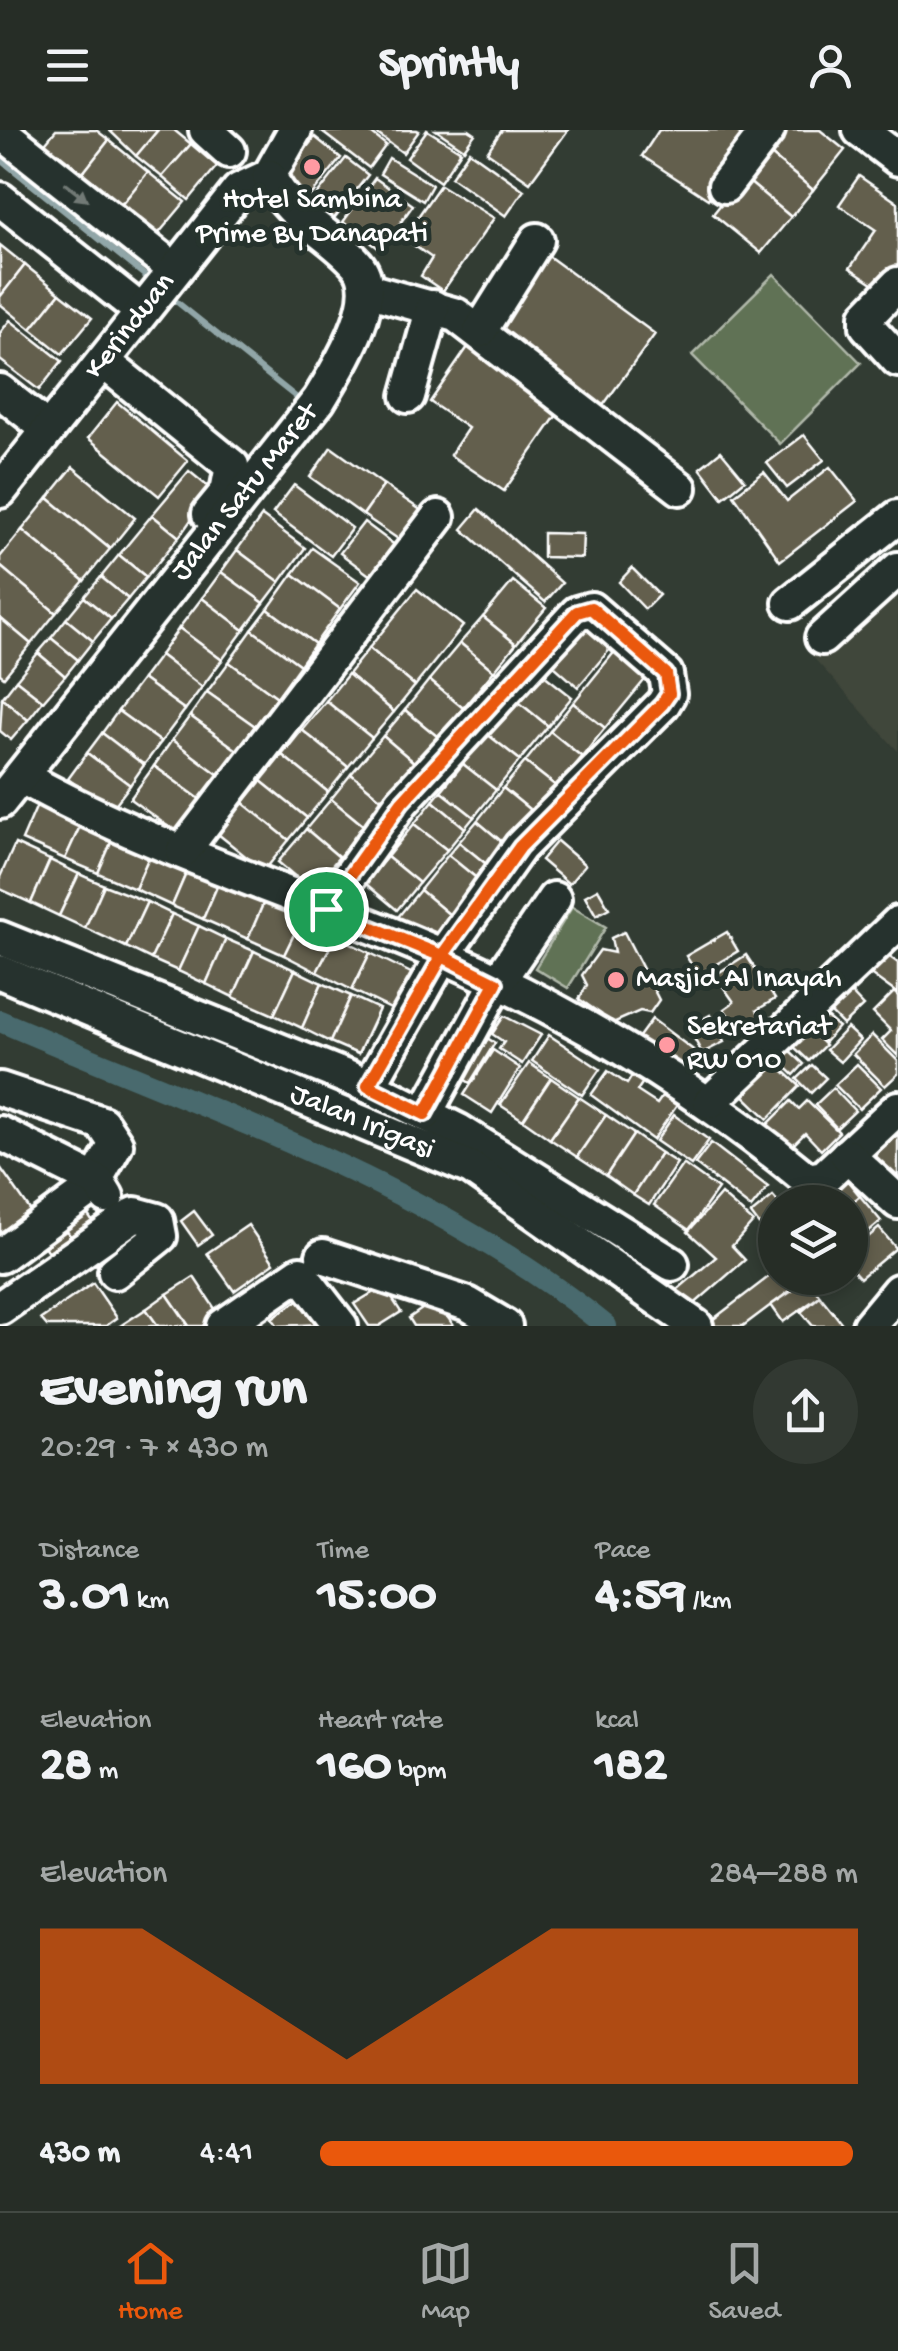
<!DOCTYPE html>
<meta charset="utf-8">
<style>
body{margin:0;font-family:"Gochi Hand",sans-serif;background:#323932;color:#f1f3f6;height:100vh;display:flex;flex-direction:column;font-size:38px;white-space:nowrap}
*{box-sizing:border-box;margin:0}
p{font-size:32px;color:#a4a8a7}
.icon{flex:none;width:55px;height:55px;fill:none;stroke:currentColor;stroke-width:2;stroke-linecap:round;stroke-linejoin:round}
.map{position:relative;height:1196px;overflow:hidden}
.panel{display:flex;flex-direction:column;background:#262d26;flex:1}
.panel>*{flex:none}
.buttons{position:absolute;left:758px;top:1055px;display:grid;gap:20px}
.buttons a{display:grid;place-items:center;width:110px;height:110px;border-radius:50%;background:#262d26;box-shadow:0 5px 15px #0003,0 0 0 2px #424943;font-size:50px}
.pin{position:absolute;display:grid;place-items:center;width:85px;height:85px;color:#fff;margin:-42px;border:5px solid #fff;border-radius:50%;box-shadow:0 2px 10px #0007}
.round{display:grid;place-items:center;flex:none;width:105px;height:105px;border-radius:52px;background:#323932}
.summary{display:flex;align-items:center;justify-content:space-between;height:170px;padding:0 40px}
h1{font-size:55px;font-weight:700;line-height:75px}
.figures{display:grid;grid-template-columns:repeat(3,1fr);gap:15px;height:170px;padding:10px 40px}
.figures div{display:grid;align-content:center}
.figures b{font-size:50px;font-weight:700}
.figures small{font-size:28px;font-weight:400}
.figures p{font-size:28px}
.chart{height:280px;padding:20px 40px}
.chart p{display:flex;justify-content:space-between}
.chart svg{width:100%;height:180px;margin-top:10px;fill:#ea580c;opacity:.7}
ul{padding:0 40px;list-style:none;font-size:32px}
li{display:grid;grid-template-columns:160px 120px 1fr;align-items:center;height:75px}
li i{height:25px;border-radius:12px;background:#ea580c}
header{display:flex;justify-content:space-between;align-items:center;height:130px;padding:0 40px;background:#262d26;font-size:45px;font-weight:700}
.tab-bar{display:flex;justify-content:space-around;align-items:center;height:140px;border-top:2px solid #424943;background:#262d26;font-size:28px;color:#a4a8a7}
.tab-bar a{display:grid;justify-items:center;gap:5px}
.tab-bar .current{color:#ea580c}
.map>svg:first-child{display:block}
.built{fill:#41463b}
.green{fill:#617255;stroke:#b0b8aa;stroke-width:2.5}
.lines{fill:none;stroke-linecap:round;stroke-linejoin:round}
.stream{stroke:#91a6a8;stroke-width:6}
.canal{stroke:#486b6e;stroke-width:22}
.building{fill:#645f4d;stroke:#fff;stroke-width:2.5}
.minor-casing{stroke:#fff;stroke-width:40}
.minor{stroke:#26332d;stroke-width:32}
.oneway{fill:#727a76}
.route-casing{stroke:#fff;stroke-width:20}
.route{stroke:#ea580c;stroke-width:12}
.poi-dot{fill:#ff9aa2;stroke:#26332d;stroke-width:4}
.labels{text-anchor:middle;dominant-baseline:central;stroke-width:10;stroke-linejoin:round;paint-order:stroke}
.poi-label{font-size:30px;fill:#fff;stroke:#26332d;text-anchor:start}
.street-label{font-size:30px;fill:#fff;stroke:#26332d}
</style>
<header><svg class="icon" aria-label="menu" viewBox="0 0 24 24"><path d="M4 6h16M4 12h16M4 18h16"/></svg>Sprintly<svg class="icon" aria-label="person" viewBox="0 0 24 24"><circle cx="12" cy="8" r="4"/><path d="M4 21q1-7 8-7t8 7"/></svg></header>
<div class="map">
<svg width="898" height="1196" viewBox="0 0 898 1196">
<rect width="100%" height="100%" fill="#323c33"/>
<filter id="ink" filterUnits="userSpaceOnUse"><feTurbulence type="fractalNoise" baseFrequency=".01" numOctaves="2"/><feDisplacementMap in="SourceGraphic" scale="20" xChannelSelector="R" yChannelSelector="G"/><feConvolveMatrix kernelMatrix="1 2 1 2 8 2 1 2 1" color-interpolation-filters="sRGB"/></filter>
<g filter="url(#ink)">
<path class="built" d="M898 452V621L811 525Z"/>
<g class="green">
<path d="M774 144 861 233 780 314 692 225Z"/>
<path d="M572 777 606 797 568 858 535 838Z"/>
</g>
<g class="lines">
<g class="stream">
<path d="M0 29 154 153"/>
<path d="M167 164 302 272"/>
</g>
<path class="canal" d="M0 891C204 979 433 1055 606 1196"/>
</g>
<g class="building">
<path d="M56 0H96L109 10 79 48 42 17Z"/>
<path d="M109 0H158L136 26Z"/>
<path d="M158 0H174L191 14 162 47 136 26Z"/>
<path d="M367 0 386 15 369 38 322 2Z"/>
<path d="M372 0H417L419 1 403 23Z"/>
<path d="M427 0 461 21 440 52 407 28Z"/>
<path d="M436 0H469L475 4 464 19Z"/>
<path d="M502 0H568L530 52 487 22Z"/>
<path d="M659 0H734L748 9 708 69 642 26Z"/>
<path d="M781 0H820L845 20 813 60 765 20Z"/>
<path d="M315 7 341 28 310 67 284 46Z"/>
<path d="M109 10 148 42 118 79 79 48Z"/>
<path d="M191 14 217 36 189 70 162 47Z"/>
<path d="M765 20 813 60 791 87 743 47Z"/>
<path d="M469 21 524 60 506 86 451 47Z"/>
<path d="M346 28 368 45 328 96 306 79Z"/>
<path d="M389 28 432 55 423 71 380 44Z"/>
<path d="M148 42 185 72 154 109 118 79Z"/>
<path d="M859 46 898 73V141L885 161 850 138 876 100 839 75Z"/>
<path d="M743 47 791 87 761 123 713 84Z"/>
<path d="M375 48 413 75 381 120 343 92Z"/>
<path d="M440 55 494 88 443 161 421 146 432 128 403 108Z"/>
<path d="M0 115 25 135 0 167Z"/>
<path d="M547 125 655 204 602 277 494 198Z"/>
<path d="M25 135 60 163 31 199 0 174V167Z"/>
<path d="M60 163 92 188 62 224 31 199Z"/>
<path d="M10 190 62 231 39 260 0 230V203Z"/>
<path d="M470 214 563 276 504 361 450 325 468 298 430 272Z"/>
<path d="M117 272 188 331 159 366 88 308Z"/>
<path d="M804 305 824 330 787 358 767 333Z"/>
<path d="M331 317 384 355 363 385 310 347Z"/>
<path d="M721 321 745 350 723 368 700 338Z"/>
<path d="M73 337 135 388 110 419 48 368Z"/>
<path d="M830 337 857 371 780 431 734 365 764 342 787 371Z"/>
<path d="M189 341 212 360 179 407 152 385Z"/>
<path d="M294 355 352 398 331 426 273 383Z"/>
<path d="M384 355 425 383 404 413 363 385Z"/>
<path d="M48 368 110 419 84 451 22 400Z"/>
<path d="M479 379 562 453 545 472 462 399Z"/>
<path d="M152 385 179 407 146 447 119 425Z"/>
<path d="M262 386 305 418 280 452 237 420Z"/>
<path d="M364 392 400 419 376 450 340 423Z"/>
<path d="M22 400 84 451 56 483 0 436V427Z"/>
<path d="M543 403 583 404 582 428 543 427Z"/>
<path d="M312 418 360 452 340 479 293 444Z"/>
<path d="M237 420 280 452 264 473 221 442Z"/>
<path d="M119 425 146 447 128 469 101 447Z"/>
<path d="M0 436 56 483 31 514 0 488Z"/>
<path d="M632 438 659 465 645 479 619 452Z"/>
<path d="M221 442 264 473 244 500 202 468Z"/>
<path d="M293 444 340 479 315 514 268 479Z"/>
<path d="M101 447 128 469 111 489 84 467Z"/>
<path d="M513 451 546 478 516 514 483 487Z"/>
<path d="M417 459 463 496 415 556 369 518Z"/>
<path d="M84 467 111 489 93 511 66 489Z"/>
<path d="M202 468 244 500 222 530 179 498Z"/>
<path d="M268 479 315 514 300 535 252 500Z"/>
<path d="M483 487 516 514 494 541 460 513Z"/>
<path d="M0 488 31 514 4 547 0 544Z"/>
<path d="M66 489 93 511 78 530 51 508Z"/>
<path d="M580 492 611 518 578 557 547 530Z"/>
<path d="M179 498 222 530 202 557 160 525Z"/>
<path d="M252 500 300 535 277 567 229 532Z"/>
<path d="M51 508 78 530 65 546 38 523Z"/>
<path d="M460 513 494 541 463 578 429 550Z"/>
<path d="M369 518 415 556 394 582 348 544Z"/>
<path d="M616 520 648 546 605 598 573 573Z"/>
<path d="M38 523 65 546 43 571 16 550Z"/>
<path d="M160 525 202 557 185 580 142 549Z"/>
<path d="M229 532 277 567 255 596 207 562Z"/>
<path d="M539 541 572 567 548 596 516 570Z"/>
<path d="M348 544 394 582 372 608 326 571Z"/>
<path d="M142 549 185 580 161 612 118 581Z"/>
<path d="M16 550 43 571 28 590 2 568Z"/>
<path d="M429 550 463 578 438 607 405 580Z"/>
<path d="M207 562 255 596 237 620 190 586Z"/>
<path d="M2 568 28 590 11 610 0 601Z"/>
<path d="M516 570 548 596 520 630 487 604Z"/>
<path d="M326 571 372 608 348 637 302 600Z"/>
<path d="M573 573 605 598 582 627 550 601Z"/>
<path d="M405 580 438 607 416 634 383 606Z"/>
<path d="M118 581 161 612 144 635 102 603Z"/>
<path d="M190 586 237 620 219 645 172 610Z"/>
<path d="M302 600 348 637 328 662 282 625Z"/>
<path d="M550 601 582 627 557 657 525 632Z"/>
<path d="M102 603 144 635 130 655 87 623Z"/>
<path d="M487 604 520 630 496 660 463 634Z"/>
<path d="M383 606 416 634 385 672 351 644Z"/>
<path d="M172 610 219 645 201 670 154 636Z"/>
<path d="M87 623 130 655 111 680 68 649Z"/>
<path d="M282 625 328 662 307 688 261 651Z"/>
<path d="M525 632 557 657 535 684 503 658Z"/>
<path d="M463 634 496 660 474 687 441 661Z"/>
<path d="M154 636 201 670 177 703 130 669Z"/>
<path d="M351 644 385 672 364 696 331 669Z"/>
<path d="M261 651 307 688 289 710 243 673Z"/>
<path d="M503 658 535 684 508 717 477 691Z"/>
<path d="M441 661 474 687 465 698 433 671Z"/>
<path d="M331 669 364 696 339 727 306 699Z"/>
<path d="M433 671 465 698 447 720 414 694Z"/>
<path d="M38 673 82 692 65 729 22 710Z"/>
<path d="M243 673 289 710 264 741 218 704Z"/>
<path d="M477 691 508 717 491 738 459 712Z"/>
<path d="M82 692 114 706 98 743 65 729Z"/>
<path d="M414 694 447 720 419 753 387 727Z"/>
<path d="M306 699 339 727 311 760 278 732Z"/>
<path d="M114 706 151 722 135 759 98 743Z"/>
<path d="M557 711 585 735 569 754 541 730Z"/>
<path d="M459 712 491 738 480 751 448 725Z"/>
<path d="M15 714 50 730 31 773 0 759V747Z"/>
<path d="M151 722 188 739 172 776 135 759Z"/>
<path d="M448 725 480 751 451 786 420 760Z"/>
<path d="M387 727 419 753 397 780 365 753Z"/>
<path d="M50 730 79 744 59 786 31 773Z"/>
<path d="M188 739 219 752 203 789 172 776Z"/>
<path d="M79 744 104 755 85 798 59 786Z"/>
<path d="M219 752 264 772 248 809 203 789Z"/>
<path d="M104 755 147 772 126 817 85 798Z"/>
<path d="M598 759 609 778 596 785 585 766Z"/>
<path d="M420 760 451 786 429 813 398 787Z"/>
<path d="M147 772 172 784 151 829 126 817Z"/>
<path d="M264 772 302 788 284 825 248 809Z"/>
<path d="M172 784 199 796 178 841 151 829Z"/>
<path d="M302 788 336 806 317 842 284 825Z"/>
<path d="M199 796 226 809 206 854 178 841Z"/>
<path d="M624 802 659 870 650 883 640 881 615 892 606 903 594 895 601 884 579 869 587 855 582 845 600 820 614 823 611 808Z"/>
<path d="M727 802 738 821 698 845 686 826Z"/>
<path d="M336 806 370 823 352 860 317 842Z"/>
<path d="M226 809 254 821 233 867 206 854Z"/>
<path d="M254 821 295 840 274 885 233 867Z"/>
<path d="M883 822 898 833V864L869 843Z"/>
<path d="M370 823 413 844 395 881 352 860Z"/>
<path d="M746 825 775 869 757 880 762 887 740 902 724 879 734 872 715 845Z"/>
<path d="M295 840 322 853 302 898 274 885Z"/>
<path d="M322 853 351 866 330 912 302 898Z"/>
<path d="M843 855 863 876 843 895 823 875Z"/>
<path d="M894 862 898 866V926L882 910 891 901 873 883Z"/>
<path d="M351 866 379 879 358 924 330 912Z"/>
<path d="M823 884 838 897 825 912 810 898Z"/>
<path d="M710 885 724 912 702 923 688 897Z"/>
<path d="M504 886 541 905 522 934 499 919 504 912 492 904Z"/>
<path d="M652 889 696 922 682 941 638 908Z"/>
<path d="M847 898 860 910 840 932 826 920Z"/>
<path d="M474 900 495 913 470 953 450 940Z"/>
<path d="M809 900 825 915 809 931 793 916Z"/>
<path d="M549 905 600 939 582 965 532 931Z"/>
<path d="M872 905 898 931V944L885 956 853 924Z"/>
<path d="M786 917 804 934 794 945 776 928Z"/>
<path d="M493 920 520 938 492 983 464 965Z"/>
<path d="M770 928 800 956 768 989 739 961Z"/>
<path d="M529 933 551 948 523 990 500 975Z"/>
<path d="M857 934 881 958 859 979 835 955Z"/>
<path d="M812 935 826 948 811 963 797 949Z"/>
<path d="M608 941 627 954 635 941 645 949 637 961 657 974 666 961 680 971 653 1010 591 965Z"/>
<path d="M551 948 579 967 550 1009 523 990Z"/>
<path d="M833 958 855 981 837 998 815 975Z"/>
<path d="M579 967 606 985 577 1027 550 1009Z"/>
<path d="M791 971 799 979 807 971 839 1002 821 1020 805 1003 789 1019 766 996Z"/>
<path d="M606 985 634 1004 606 1046 577 1027Z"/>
<path d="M674 985 709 1010 691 1035 656 1011Z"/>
<path d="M634 1004 661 1023 633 1065 606 1046Z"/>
<path d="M898 1004V1066L867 1032Z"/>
<path d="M711 1013 768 1057 751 1078 695 1034Z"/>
<path d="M661 1023 677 1033 649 1075 633 1065Z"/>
<path d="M683 1034 718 1059 689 1100 654 1075Z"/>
<path d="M0 1037 35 1087 0 1112Z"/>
<path d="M841 1043 860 1066 850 1074 806 1072Z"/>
<path d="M721 1064 753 1092 732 1116 745 1130 691 1177 677 1160 716 1127 688 1102Z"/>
<path d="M773 1066 778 1072 775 1116 751 1084Z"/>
<path d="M860 1066 881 1091 850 1117V1074Z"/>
<path d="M83 1078 95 1095 73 1110 61 1093Z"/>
<path d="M194 1081 212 1105 198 1115 181 1091Z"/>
<path d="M61 1093 73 1110 51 1126 39 1109Z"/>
<path d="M248 1095 274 1133 234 1161 207 1123Z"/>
<path d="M879 1098 896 1118 860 1148 850 1137V1122Z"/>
<path d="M775 1142V1148H807L743 1196H715L711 1191Z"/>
<path d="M194 1147 219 1185 202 1196H189L167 1164Z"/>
<path d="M809 1150 820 1166 783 1192 771 1175Z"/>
<path d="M93 1153 117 1188 106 1196H47L41 1189Z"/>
<path d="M384 1156 401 1182 379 1196H369L354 1174Z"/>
<path d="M167 1164 189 1196H158L146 1179Z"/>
<path d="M820 1166 844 1196H813L801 1182Z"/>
<path d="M303 1167 321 1194 278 1196 272 1188Z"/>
<path d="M435 1170 454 1196H414L409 1188Z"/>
<path d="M146 1179 158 1196H120Z"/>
</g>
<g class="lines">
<g class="minor-casing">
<g id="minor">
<path d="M206 0 229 21"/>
<path d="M860 0 898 29"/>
<path d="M0 1 174 139"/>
<path d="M269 46 295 0"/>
<path d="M725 56 768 0"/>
<path d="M0 69 141 181"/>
<path d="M898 154 867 186V196L898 230"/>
<path d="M367 160 456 185 680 358"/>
<path d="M480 201 537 110"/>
<path d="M104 232 232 336 227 362 209 384"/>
<path d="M0 261 48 299"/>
<path d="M408 266 433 177"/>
<path id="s1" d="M0 361 239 60 269 46"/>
<path d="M790 473 898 387"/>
<path d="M822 508 898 439"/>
<path d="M22 647C154 721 302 764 441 825 573 883 697 958 808 1050L824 1047 898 978"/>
<path id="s2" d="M0 672 319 270C337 240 385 166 357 134 327 100 291 89 269 46"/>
<path d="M183 721 438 387"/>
<path d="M326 779 402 672 577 483 591 479 666 544 669 564 663 574 520 717 443 825 369 956"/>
<path d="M0 808 369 956 459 1001 672 1134"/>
<path id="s3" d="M0 842 471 1038 696 1196"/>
<path d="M0 959 102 993 116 1014 90 1060 0 1126"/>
<path d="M710 972 898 793"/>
<path d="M425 984 497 853 554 769"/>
<path d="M0 1003 98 1052 107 1067"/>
<path d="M847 1025 898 1072"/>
<path d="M323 1126 468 1174 505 1196"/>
<path d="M0 1178 135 1084 157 1090 160 1106 115 1142"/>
<path d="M223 1196 300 1143 341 1196"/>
<path d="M869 1196 898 1161"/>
</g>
</g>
<use href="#minor" class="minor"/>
</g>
<defs><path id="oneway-solid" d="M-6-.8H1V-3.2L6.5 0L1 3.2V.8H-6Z" transform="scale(2.5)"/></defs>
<use class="oneway" href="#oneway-solid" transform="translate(76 62) rotate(38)"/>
</g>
<g class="lines" filter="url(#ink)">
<g class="route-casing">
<path id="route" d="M326 779 442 826 368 956 425 984 496 853 442 826 520 717 662 574 669 564 666 544 591 478 577 482 402 672 326 779"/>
</g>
<use href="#route" class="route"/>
</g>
<g class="poi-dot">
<circle cx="312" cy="37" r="10"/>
<circle cx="616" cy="850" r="10"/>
<circle cx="667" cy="915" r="10"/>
</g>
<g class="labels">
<g class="poi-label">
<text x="312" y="71" text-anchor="middle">Hotel Sambina<tspan x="312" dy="34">Prime By Danapati</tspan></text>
<text x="636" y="850">Masjid Al Inayah</text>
<text x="687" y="898">Sekretariat<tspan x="687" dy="34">RW 010</tspan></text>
</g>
<g class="street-label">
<text stroke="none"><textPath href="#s1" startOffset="210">Kerinduan</textPath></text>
<text stroke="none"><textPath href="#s2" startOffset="395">Jalan Satu Maret</textPath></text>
<text stroke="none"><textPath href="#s3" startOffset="392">Jalan Irigasi</textPath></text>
</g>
</g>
</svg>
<div class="buttons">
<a><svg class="icon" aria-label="layers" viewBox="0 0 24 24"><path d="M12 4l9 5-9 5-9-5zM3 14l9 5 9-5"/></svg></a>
</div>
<div class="pin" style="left:326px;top:779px;background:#1e9e55"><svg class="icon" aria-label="arrive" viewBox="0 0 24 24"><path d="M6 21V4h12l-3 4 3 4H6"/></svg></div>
</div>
<section class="panel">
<div class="summary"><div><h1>Evening run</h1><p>20:29 · 7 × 430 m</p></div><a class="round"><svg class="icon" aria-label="share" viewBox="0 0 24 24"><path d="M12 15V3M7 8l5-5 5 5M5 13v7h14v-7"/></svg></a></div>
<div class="figures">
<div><p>Distance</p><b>3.01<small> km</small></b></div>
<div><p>Time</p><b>15:00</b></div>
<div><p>Pace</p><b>4:59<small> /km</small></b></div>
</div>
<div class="figures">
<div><p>Elevation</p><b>28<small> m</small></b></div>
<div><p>Heart rate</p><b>160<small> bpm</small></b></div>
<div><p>kcal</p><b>182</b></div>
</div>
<div class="chart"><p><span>Elevation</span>284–288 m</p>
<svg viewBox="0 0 160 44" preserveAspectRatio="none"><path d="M0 44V6L10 6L20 6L30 14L40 22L50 30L60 38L70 30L80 22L90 14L100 6L110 6L120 6L130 6L140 6L150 6L160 6V44z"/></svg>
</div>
<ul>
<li><b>430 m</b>4:41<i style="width:99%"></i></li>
</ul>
</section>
<nav class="tab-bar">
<a class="current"><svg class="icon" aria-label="home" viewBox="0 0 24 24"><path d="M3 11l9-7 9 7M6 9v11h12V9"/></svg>Home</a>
<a><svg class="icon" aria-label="map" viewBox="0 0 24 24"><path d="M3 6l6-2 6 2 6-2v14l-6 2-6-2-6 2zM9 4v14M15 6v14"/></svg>Map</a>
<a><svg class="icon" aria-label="saved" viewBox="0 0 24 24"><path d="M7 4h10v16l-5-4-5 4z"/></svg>Saved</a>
</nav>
